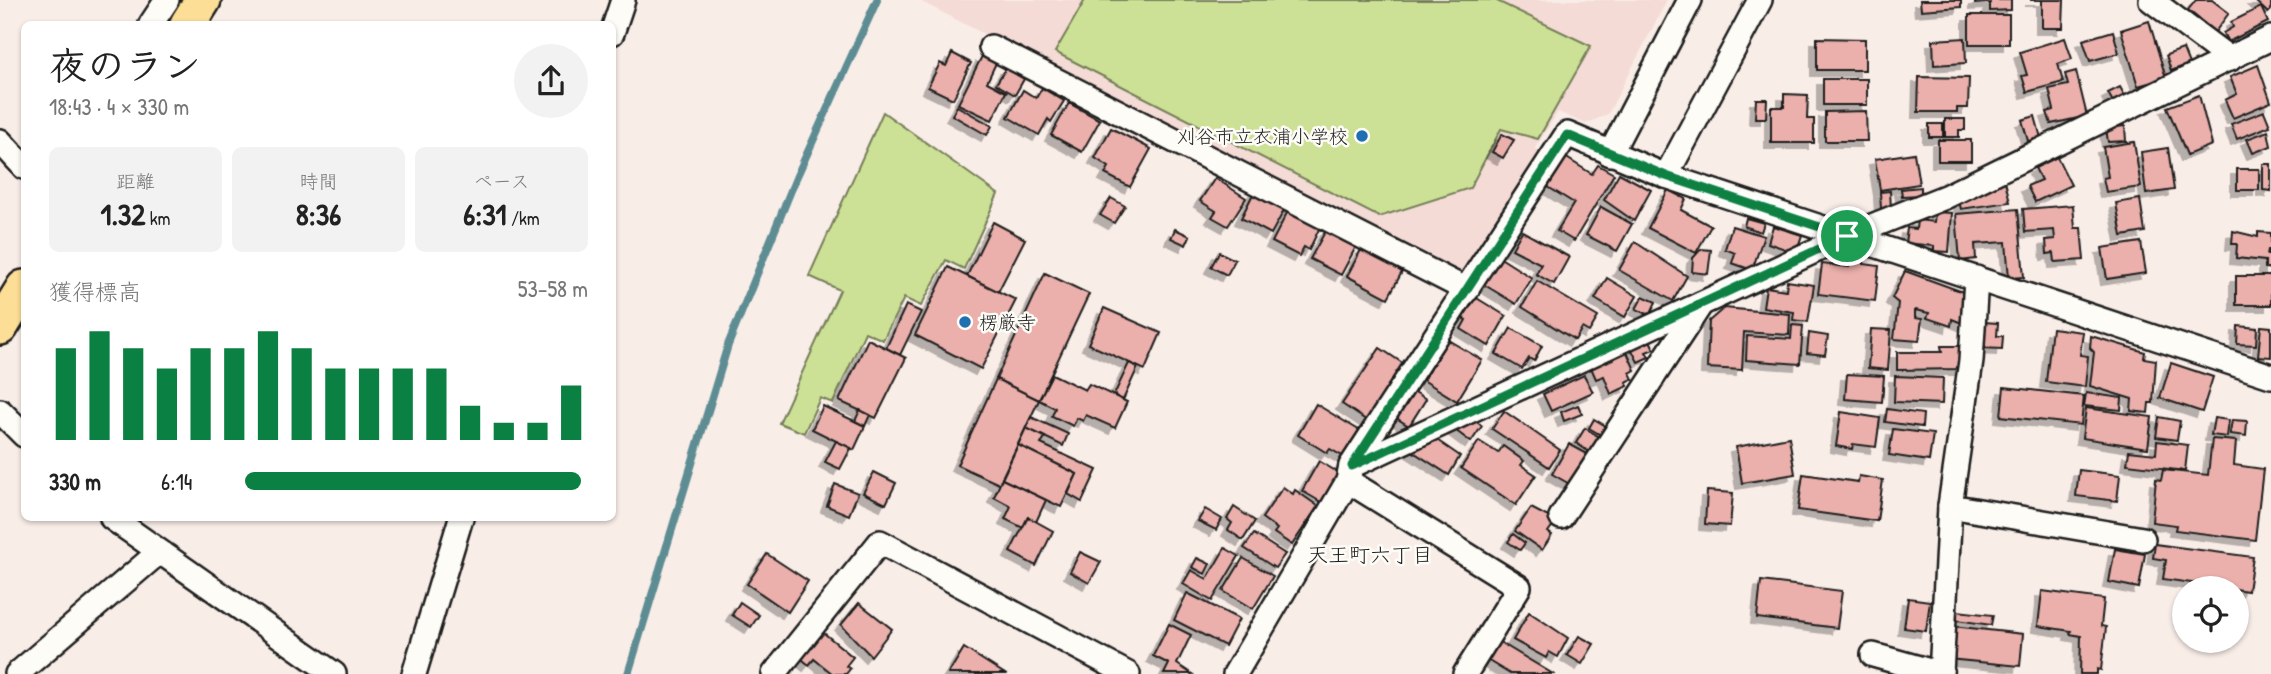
<!DOCTYPE html>
<html lang="ja">
<meta charset="utf-8">
<style>
body{margin:0;font-family:"Patrick Hand","Klee One",sans-serif;background:#f2f2f2;color:#222;height:100vh;display:flex;flex-direction:column;font-size:26px;white-space:nowrap}
*{box-sizing:border-box;margin:0}
p{font-size:23px;color:#767676}
.icon{flex:none;width:38px;height:38px;fill:none;stroke:currentColor;stroke-width:2;stroke-linecap:round;stroke-linejoin:round}
.map{position:relative;flex:1;overflow:hidden}
.side{position:absolute;left:21px;top:21px;width:595px;height:500px;display:flex;flex-direction:column;background:#fff;border-radius:10px;box-shadow:0 2px 5px #0004}
.side>*{flex:none}
.fabs{position:absolute;left:2172px;top:576px;display:grid;gap:14px}
.fabs a{display:grid;place-items:center;width:77px;height:77px;border-radius:50%;background:#fff;box-shadow:0 2px 5px #0004;font-size:35px}
.pin{position:absolute;display:grid;place-items:center;width:60px;height:60px;color:#fff;margin:-30px;border:4px solid #fff;border-radius:50%;box-shadow:0 2px 7px #0007}
.round{display:grid;place-items:center;flex:none;width:74px;height:74px;border-radius:37px;background:#f2f2f2}
.head{display:flex;align-items:center;justify-content:space-between;height:119px;padding:0 28px}
h1{font-size:38px;font-weight:700;line-height:52px}
.figures{display:grid;grid-template-columns:repeat(3,1fr);gap:10px;height:119px;padding:7px 28px}
.figures div{display:grid;align-content:center;border-radius:10px;background:#f2f2f2;text-align:center}
.figures b{font-size:30px;font-weight:700}
.figures small{font-size:19px;font-weight:400}
.figures p{font-size:19px}
.chart{height:196px;padding:14px 28px}
.chart p{display:flex;justify-content:space-between}
.chart svg{width:100%;height:126px;margin-top:7px;stroke:#0b8043;stroke-width:6}
ul{padding:0 28px;list-style:none;font-size:23px}
li{display:grid;grid-template-columns:112px 84px 1fr;align-items:center;height:52px}
li i{height:18px;border-radius:9px;background:#0b8043}
.map>svg:first-child{display:block}
.built{fill:#f5dbd6}
.green{fill:#cde196;stroke:#747e59;stroke-width:2}
.lines{fill:none;stroke-linecap:round;stroke-linejoin:round}
.stream{stroke:#5d8d93;stroke-width:8}
.building{fill:#ebb0ab;stroke:#1c1c1c;stroke-width:2;filter:url(#shadow)}
.street-casing{stroke:#1c1c1c;stroke-width:28}
.primary-casing{stroke:#1c1c1c;stroke-width:40}
.street{stroke:#fdfcf7;stroke-width:23}
.primary{stroke:#fdde96;stroke-width:35}
.route-casing{stroke:#fff;stroke-width:14}
.route{stroke:#0b8043;stroke-width:9}
.poi-dot{fill:#1f6fb2;stroke:#fdfcf7;stroke-width:2.5}
.labels{text-anchor:middle;dominant-baseline:central;stroke-width:5;stroke-linejoin:round;paint-order:stroke}
.poi-label{font-size:19px;fill:#1c1c1c;stroke:#fdfcf7;text-anchor:end}
.neighbourhood-label{font-size:21px;fill:#1c1c1c;stroke:#fdfcf7}
</style>
<div class="map">
<svg width="2271" height="674" viewBox="0 0 2271 674">
<defs>
<filter id="shadow"><feDropShadow dx="-6" dy="6" stdDeviation="0" flood-color="#0004"/></filter>
</defs>
<rect width="100%" height="100%" fill="#f9ede8"/>
<filter id="ink" filterUnits="userSpaceOnUse"><feTurbulence type="fractalNoise" baseFrequency=".0143" numOctaves="2"/><feDisplacementMap in="SourceGraphic" scale="14" xChannelSelector="R" yChannelSelector="G"/><feConvolveMatrix kernelMatrix="1 2 1 2 8 2 1 2 1" color-interpolation-filters="sRGB"/></filter>
<g filter="url(#ink)">
<path class="built" d="M918 0H1667L1608 114 1586 124 1558 112 1535 148 1546 154 1460 279Z"/>
<g class="green">
<path d="M1085 0H1495L1591 46 1538 139 1501 129 1470 188 1379 217 1055 52Z"/>
<path d="M883 112 998 194 964 269 946 260 921 306 904 298 883 340 865 332 833 403 820 398 804 433 779 423 840 290 809 276Z"/>
</g>
<g class="lines">
<path class="stream" d="M628 674 728 345 796 178 877 0"/>
</g>
<g class="building">
<path d="M1920 0H1961V7L1921 10Z"/>
<path d="M1975 0H2011V10L1990 11V3L1975 4Z"/>
<path d="M2030 0H2064L2063 28H2042V0Z"/>
<path d="M2196 0H2212L2229 13 2215 32 2188 10Z"/>
<path d="M2254 0H2271V10L2268 13Z"/>
<path d="M2261 7 2268 22 2228 42 2223 33 2233 27 2231 22Z"/>
<rect x="1969" y="15" width="40" height="29"/>
<path d="M2149 21 2166 78 2138 86 2121 30Z"/>
<path d="M2113 31 2119 53 2090 61 2083 40Z"/>
<path d="M1817 38 1865 39V70H1817Z"/>
<path d="M1965 38 1966 63 1934 65 1933 40Z"/>
<path d="M2065 38 2072 59 2058 64 2063 82 2027 92 2022 76 2027 75 2020 52Z"/>
<path d="M2183 49 2189 64 2171 71 2166 55Z"/>
<path d="M952 53 971 63 953 99 928 87 940 63 946 66Z"/>
<path d="M982 56 996 63 987 82 1006 92 992 120 958 104Z"/>
<path d="M2258 65 2271 102 2233 118 2225 100 2237 94 2230 77Z"/>
<path d="M1006 68 1024 79 1015 95 996 84Z"/>
<path d="M2076 71 2087 116 2051 124 2047 112 2054 110 2049 89 2068 85 2065 74Z"/>
<path d="M1919 77 1969 78 1968 108H1957V112H1918Z"/>
<rect x="1823" y="79" width="44" height="26"/>
<path d="M2120 87 2126 98 2114 104 2108 93Z"/>
<path d="M1042 88 1064 101 1051 122 1048 119 1039 135 1008 117 1023 90 1036 98Z"/>
<path d="M1784 94 1808 95 1807 119H1814V143H1771V107H1784Z"/>
<path d="M2199 95 2212 145 2187 155 2167 107Z"/>
<path d="M1756 99H1767L1766 118H1755Z"/>
<path d="M1069 103 1100 120 1082 152 1051 135Z"/>
<path d="M957 106 992 126 987 135 952 115Z"/>
<path d="M1866 111 1867 141H1825V112Z"/>
<path d="M2264 111 2270 126 2237 139 2231 124Z"/>
<path d="M2035 116 2041 138 2028 141 2022 120Z"/>
<path d="M1945 119H1965V130H1959V137H1945Z"/>
<rect x="1929" y="124" width="14" height="13"/>
<path d="M2125 126 2126 141 2108 142 2106 128Z"/>
<path d="M1111 128 1151 149 1130 187 1105 174 1109 167 1095 158Z"/>
<path d="M2268 131 2271 146 2253 153 2247 139Z"/>
<path d="M1502 134 1514 140 1503 158 1492 152Z"/>
<rect x="1938" y="140" width="33" height="21"/>
<path d="M2134 142 2141 187 2106 192 2103 178 2108 177 2103 147Z"/>
<path d="M2168 148 2174 190 2146 194 2141 152Z"/>
<path d="M1914 153 1919 184 1880 190 1875 159Z"/>
<path d="M1565 157 1592 174 1598 165 1614 174 1574 241 1557 231 1574 203 1548 187Z"/>
<path d="M2057 157 2071 185 2035 202 2027 186 2041 180 2035 168Z"/>
<path d="M2263 164H2271V191L2263 190Z"/>
<rect x="2237" y="169" width="22" height="21"/>
<path d="M1619 173 1651 190 1634 221 1604 200Z"/>
<path d="M1215 178 1246 198 1228 226 1212 217 1216 211 1200 201Z"/>
<path d="M2005 181 2010 202 1961 209 1959 201Z"/>
<path d="M1921 187V195L1902 196 1901 189Z"/>
<path d="M1255 190 1286 207 1271 234 1241 218Z"/>
<path d="M1668 190 1686 199 1681 210 1711 226 1696 253 1648 228Z"/>
<path d="M1890 191 1891 208 1881 209 1880 192Z"/>
<path d="M1111 198 1125 206 1114 223 1100 215Z"/>
<path d="M2140 199 2145 232 2122 236 2116 203Z"/>
<path d="M2073 205 2075 228H2081L2084 260 2055 262 2054 253 2047 254 2046 240 2055 239 2054 230 2025 232 2023 209Z"/>
<path d="M1290 207 1322 223 1309 250 1304 247 1299 256 1272 242Z"/>
<path d="M1601 207 1632 224 1617 251 1586 235Z"/>
<path d="M2018 209 2024 277 2009 278 2006 242 1975 244 1976 259 1960 261 1956 214Z"/>
<path d="M1935 212 1952 213 1949 252 1934 251V246L1905 243 1907 228 1916 229 1917 220 1934 222Z"/>
<path d="M1746 218 1764 223 1761 232 1744 226Z"/>
<path d="M993 222 1025 239 998 292 967 276Z"/>
<path d="M1732 226 1764 236 1752 270 1732 263 1735 253 1725 249Z"/>
<path d="M1773 226 1802 235 1799 244 1788 250 1768 243Z"/>
<path d="M1175 229 1190 236 1186 245 1171 238Z"/>
<path d="M1326 230 1358 243 1341 275 1310 259Z"/>
<path d="M1522 231 1569 257 1554 284 1536 274 1541 264 1512 249Z"/>
<path d="M2233 231 2258 237V232L2271 233V250H2268L2267 255H2271V269L2265 268V261L2236 258 2237 244H2232Z"/>
<path d="M1635 242 1687 276 1673 301 1619 270Z"/>
<path d="M2141 242 2146 273 2107 279 2102 248Z"/>
<path d="M1362 248 1402 272 1388 298 1347 276Z"/>
<path d="M1701 249 1711 250 1708 274 1692 272 1693 258Z"/>
<path d="M1219 252 1235 260 1227 275 1211 267Z"/>
<path d="M1850 253 1865 255 1864 264 1879 266 1875 301 1818 294 1822 264 1849 267Z"/>
<path d="M1499 257 1532 278 1516 304 1483 284Z"/>
<path d="M948 267 1016 300 981 369 915 335Z"/>
<path d="M1905 271 1963 292 1964 324 1952 319 1951 326 1927 318 1929 313 1915 310V318L1922 319 1919 341 1894 339 1898 303 1892 298Z"/>
<path d="M1045 273 1089 294 1039 400 996 379Z"/>
<rect x="2236" y="276" width="35" height="29"/>
<path d="M1607 278 1637 296 1625 317 1595 299Z"/>
<path d="M1537 281 1598 317 1589 332 1582 328 1575 340 1522 307Z"/>
<path d="M1787 281 1814 285 1808 322 1793 320 1794 312 1763 307 1766 287 1786 290Z"/>
<path d="M1643 296 1656 302 1650 315 1636 309Z"/>
<path d="M1475 297 1506 316 1489 346 1461 329 1466 320 1462 318Z"/>
<path d="M906 305 921 312 900 355 886 348Z"/>
<path d="M1104 308 1161 333 1145 370 1088 344Z"/>
<path d="M1724 308 1790 314 1789 335 1744 332 1742 370 1707 368 1709 321Z"/>
<path d="M1983 322 1998 323 1997 336H2003L2002 349 1981 348Z"/>
<path d="M1792 325 1803 326 1800 364 1746 360 1747 336 1791 339Z"/>
<path d="M2238 326 2257 328 2256 345 2237 344Z"/>
<path d="M2261 326 2271 327V357L2258 356Z"/>
<path d="M1511 328 1542 346 1534 361 1529 358 1522 369 1496 354Z"/>
<path d="M2052 328 2083 332 2080 355 2088 356 2085 387 2046 382Z"/>
<path d="M1871 329 1891 330 1888 370 1868 368Z"/>
<path d="M1809 333 1828 336 1825 355 1807 353Z"/>
<path d="M2091 336 2145 352 2144 358 2156 360 2153 403H2149L2148 413 2131 411 2132 399 2090 386 2094 352 2090 348Z"/>
<path d="M1649 338 1654 349 1646 352 1649 357 1638 362 1630 346Z"/>
<path d="M868 339 906 358 876 418 839 401Z"/>
<path d="M1448 340 1482 360 1457 401 1423 380Z"/>
<path d="M1941 346H1960V369L1897 370V352H1942Z"/>
<path d="M1380 348 1407 366 1376 411 1373 409 1366 420 1342 404Z"/>
<path d="M1627 352 1635 370 1630 373 1633 379 1626 382 1628 386 1611 394 1604 376 1596 379 1589 363Z"/>
<path d="M1129 363 1138 367 1123 400 1114 395Z"/>
<path d="M2171 363 2213 377 2202 412 2160 398Z"/>
<path d="M1052 374 1085 390 1089 384 1127 402 1115 428 1086 415 1083 421 1077 418 1073 426 1052 416 1055 408 1039 400Z"/>
<path d="M1847 374 1884 376 1882 402 1845 399Z"/>
<path d="M1584 375 1593 392 1551 411 1543 394Z"/>
<path d="M1895 376 1943 378 1942 404 1894 402Z"/>
<path d="M996 379 1039 400 999 484 957 465Z"/>
<path d="M2004 387 2084 396 2081 425 2001 416Z"/>
<path d="M1410 389 1426 399 1409 426 1393 416Z"/>
<path d="M2086 393 2122 398 2121 410 2084 406Z"/>
<path d="M1316 404 1362 432 1346 458 1330 449 1327 453 1298 435Z"/>
<path d="M1578 405 1582 414 1564 421 1561 412Z"/>
<path d="M823 406 865 426 854 450 812 429Z"/>
<path d="M2086 408 2152 417 2148 448 2082 438Z"/>
<path d="M1887 409 1923 414 1922 427 1885 422Z"/>
<path d="M860 410 870 415 865 426 855 421Z"/>
<path d="M1504 411 1560 450 1549 467 1492 429Z"/>
<path d="M1841 412 1880 418 1876 447 1853 444 1852 449 1836 446Z"/>
<path d="M1031 417 1068 434 1063 446 1026 428Z"/>
<path d="M1470 417 1482 426 1471 442 1451 427Z"/>
<path d="M2159 417 2180 421 2177 440 2156 437Z"/>
<path d="M2214 418 2229 420 2227 437 2211 435Z"/>
<path d="M1594 419 1611 429 1606 438 1589 428Z"/>
<path d="M2232 420 2247 421 2246 436 2230 434Z"/>
<path d="M1026 428 1045 437 1041 444 1097 470 1082 502 1068 494 1077 474 1018 445Z"/>
<path d="M1585 428 1604 440 1594 455 1576 443Z"/>
<path d="M1893 429 1933 434 1929 461 1889 455Z"/>
<path d="M1431 436 1460 456 1449 475 1409 449Z"/>
<path d="M1789 437 1795 474 1742 483 1736 447Z"/>
<path d="M2212 439 2236 441 2234 465 2263 469 2255 540 2175 530 2176 525 2152 522 2156 479 2161 480 2163 470 2208 475Z"/>
<path d="M836 441 851 448 840 469 825 462Z"/>
<path d="M1479 441 1498 453 1503 446 1524 461 1521 465 1536 475 1516 505 1461 468Z"/>
<path d="M2157 441 2188 445 2185 471 2127 464 2129 451 2156 454Z"/>
<path d="M1569 444 1591 456 1573 486 1552 474Z"/>
<path d="M1018 445 1077 474 1061 507 1002 479Z"/>
<path d="M1319 461 1339 473 1321 502 1302 491Z"/>
<path d="M2079 470 2120 475 2117 501 2076 496Z"/>
<path d="M874 472 896 483 886 504 863 493Z"/>
<path d="M1803 474 1858 482 1859 476 1883 480 1877 521 1798 510Z"/>
<path d="M1002 479 1046 500 1036 522 1028 517 1023 528 1005 519 1011 506 994 497Z"/>
<path d="M835 484 858 493 849 515 827 506Z"/>
<path d="M1283 487 1293 494 1295 490 1318 506 1292 545 1274 533 1277 529 1262 518Z"/>
<path d="M1707 491 1733 493 1730 526 1705 524Z"/>
<path d="M1234 507 1255 521 1243 540 1228 530 1232 523 1227 519Z"/>
<path d="M1531 508 1556 521 1548 532 1552 535 1542 550 1515 531Z"/>
<path d="M1205 509 1222 519 1216 530 1198 521Z"/>
<path d="M1028 517 1053 531 1036 566 1010 552Z"/>
<path d="M1254 534 1285 554 1275 568 1244 548Z"/>
<path d="M1513 534 1525 543 1520 550 1508 542Z"/>
<path d="M2155 544 2253 557 2248 591 2163 579 2166 560 2153 558Z"/>
<path d="M1225 548 1239 556 1212 601 1183 584 1191 570 1207 579Z"/>
<path d="M2115 549 2145 554 2139 588 2109 582Z"/>
<path d="M1080 552 1101 562 1089 583 1070 572Z"/>
<path d="M767 554 808 581 788 612 747 584Z"/>
<path d="M1197 558 1210 564 1205 574 1192 567Z"/>
<path d="M1243 558 1273 576 1253 609 1223 591Z"/>
<path d="M1761 581 1842 591 1837 628 1757 618Z"/>
<path d="M2042 591 2104 599 2101 626 2106 627 2101 670 2097 669V674H2080L2081 636 2070 634 2071 631 2038 626Z"/>
<path d="M1187 593 1239 619 1225 646 1174 620Z"/>
<path d="M1908 598 1930 601 1926 631 1904 628Z"/>
<path d="M740 602 759 615 751 627 732 615Z"/>
<path d="M859 603 892 629 871 656 841 625Z"/>
<path d="M1957 611 1993 615 1991 625 1956 620Z"/>
<path d="M1529 612 1568 638 1558 657 1549 652 1546 658 1513 640Z"/>
<path d="M1169 624 1191 635 1177 664 1192 674H1164L1169 664 1153 656Z"/>
<path d="M1952 626 2023 634 2020 666 1948 659Z"/>
<path d="M819 629 853 657 846 666 850 669 846 674H833L814 659 809 665 797 655Z"/>
<path d="M1579 636 1594 644 1582 664 1567 655Z"/>
<path d="M1498 641 1553 674H1510L1487 660Z"/>
<path d="M964 648 1005 674H948Z"/>
</g>
<g class="lines">
<g class="street-casing">
<g id="street">
<path d="M2151 0 2230 59"/>
<path d="M151 24 167 0"/>
<path d="M612 33 623 0"/>
<path d="M991 47 1467 290"/>
<path d="M0 141 24 167"/>
<path d="M1610 154 1690 0"/>
<path d="M1666 176 1760 0"/>
<path d="M0 411 24 435"/>
<path d="M1351 466 1847 236 1945 197 2271 38"/>
<path d="M1348 481 1519 587 1465 674"/>
<path d="M1950 506 2143 539"/>
<path d="M1561 517 1701 304"/>
<path d="M112 518 334 674"/>
<path d="M1873 655 1941 674 1950 506 1971 361 1976 278"/>
<path d="M17 674 158 553"/>
<path d="M414 674 461 518"/>
<path d="M774 674 880 542 1128 674"/>
<path d="M1235 674 1348 481 1351 466 1567 134 1666 176 2271 376"/>
</g>
</g>
<g class="primary-casing">
<g id="primary">
<path d="M188 24 203 0"/>
<path d="M0 327 24 288"/>
</g>
</g>
<use href="#street" class="street"/>
<use href="#primary" class="primary"/>
</g>
</g>
<g class="lines" filter="url(#ink)">
<g class="route-casing">
<path id="route" d="M1567 135 1666 176 1847 236 1352 466Z"/>
</g>
<use href="#route" class="route"/>
</g>
<g class="poi-dot">
<circle cx="1362" cy="136" r="7"/>
<circle cx="965" cy="322" r="7"/>
</g>
<g class="labels">
<g class="poi-label">
<text x="1348" y="136">刈谷市立衣浦小学校</text>
<text x="979" y="322" text-anchor="start">楞厳寺</text>
</g>
<g class="neighbourhood-label">
<text x="1370" y="554">天王町六丁目</text>
</g>
</g>
</svg>
<div class="fabs">
<a><svg class="icon" aria-label="locate" viewBox="0 0 24 24"><circle cx="12" cy="12" r="6"/><path d="M12 2v4M12 18v4M2 12h4M18 12h4"/></svg></a>
</div>
<div class="pin" style="left:1847px;top:236px;background:#1e9e55"><svg class="icon" aria-label="arrive" viewBox="0 0 24 24"><path d="M6 21V4h12l-3 4 3 4H6"/></svg></div>
<section class="side">
<div class="head"><div><h1>夜のラン</h1><p>18:43 · 4 × 330 m</p></div><a class="round"><svg class="icon" aria-label="share" viewBox="0 0 24 24"><path d="M12 15V3M7 8l5-5 5 5M5 13v7h14v-7"/></svg></a></div>
<div class="figures">
<div><p>距離</p><b>1.32<small> km</small></b></div>
<div><p>時間</p><b>8:36</b></div>
<div><p>ペース</p><b>6:31<small> /km</small></b></div>
</div>
<div class="chart"><p><span>獲得標高</span>53–58 m</p>
<svg viewBox="0 0 160 44" preserveAspectRatio="none"><path d="M5 44V12M15 44V6M25 44V12M35 44V19M45 44V12M55 44V12M65 44V6M75 44V12M85 44V19M95 44V19M105 44V19M115 44V19M125 44V32M135 44V38M145 44V38M155 44V25"/></svg>
</div>
<ul>
<li><b>330 m</b>6:14<i style="width:98%"></i></li>
</ul>
</section>
</div>
